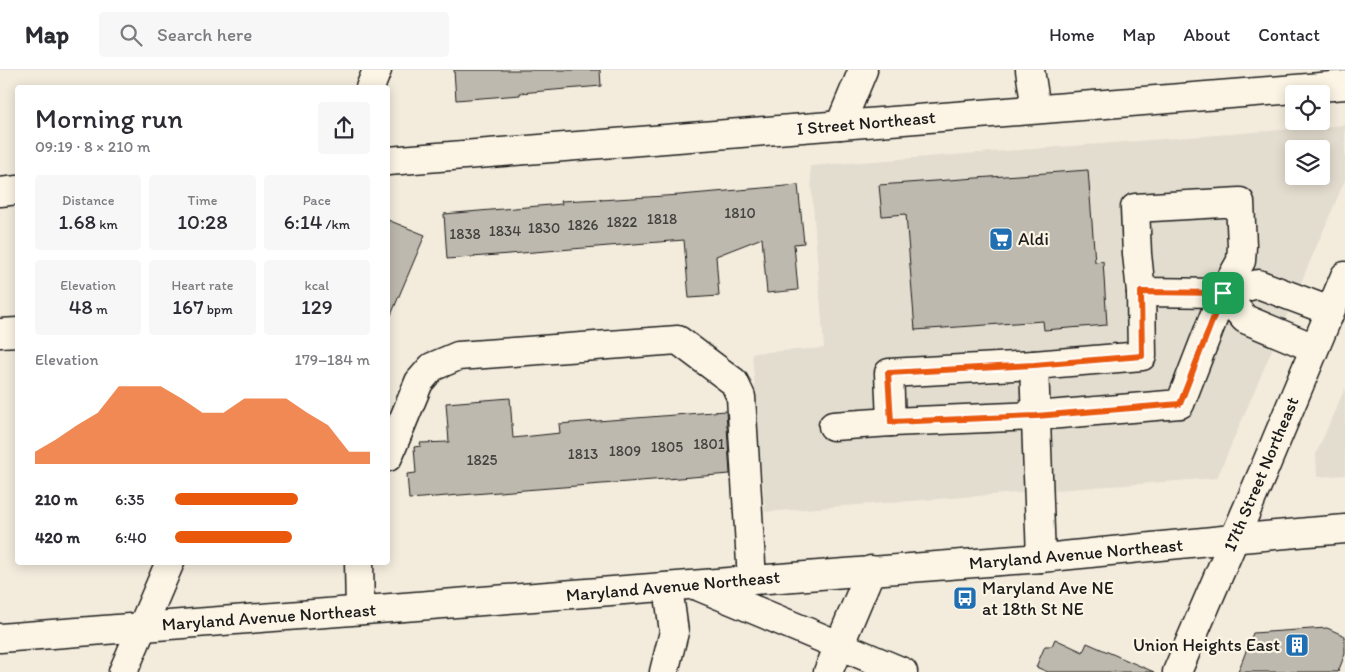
<!DOCTYPE html>
<meta charset="utf-8">
<style>
body{margin:0;font-family:Itim,sans-serif;background:#f7f7f7;color:#2b2b33;height:100vh;display:flex;flex-direction:column;font-size:19px;white-space:nowrap}
*{box-sizing:border-box;margin:0}
p{font-size:16px;color:#7c7c81}
.icon{flex:none;width:28px;height:28px;fill:none;stroke:currentColor;stroke-width:2;stroke-linecap:round;stroke-linejoin:round}
.map{position:relative;flex:1;overflow:hidden}
.panel{position:absolute;left:15px;top:15px;width:375px;height:480px;display:flex;flex-direction:column;background:#fff;border-radius:5px;box-shadow:0 2px 12px #0003}
.panel>*{flex:none}
.buttons{position:absolute;left:1285px;top:15px;display:grid;gap:10px}
.buttons a{display:grid;place-items:center;width:45px;height:45px;border-radius:5px;background:#fff;box-shadow:0 2px 12px #0003;font-size:25px}
.pin{position:absolute;display:grid;place-items:center;width:42px;height:42px;color:#fff;margin:-21px;border-radius:10px;box-shadow:0 2px 8px #0006}
.round{display:grid;place-items:center;flex:none;width:52px;height:52px;border-radius:5px;background:#f7f7f7}
.head{display:flex;align-items:center;justify-content:space-between;height:85px;padding:0 20px}
h1{font-size:28px;font-weight:600;line-height:38px}
.figures{display:grid;grid-template-columns:repeat(3,1fr);gap:8px;height:85px;padding:5px 20px}
.figures div{display:grid;align-content:center;border-radius:5px;background:#f7f7f7;text-align:center}
.figures b{font-size:21px;font-weight:600}
.figures small{font-size:14px;font-weight:400}
.figures p{font-size:14px}
.chart{height:140px;padding:10px 20px}
.chart p{display:flex;justify-content:space-between}
.chart svg{width:100%;height:90px;margin-top:5px;fill:#ea580c;opacity:.7}
ul{padding:0 20px;list-style:none;font-size:16px}
li{display:grid;grid-template-columns:80px 60px 1fr;align-items:center;height:38px}
li i{height:12px;border-radius:6px;background:#ea580c}
header{display:flex;align-items:center;gap:30px;box-sizing:border-box;height:70px;padding:0 25px;background:#fff;border-bottom:1px solid #e1e1e2}
header strong{font-size:24px}
nav{display:flex;gap:28px;margin-inline-start:auto;font-size:18px}
.search{width:350px;height:45px;background:#f7f7f7;display:flex;align-items:center;gap:12px;box-sizing:border-box;padding:0 18px;border-radius:5px;color:#7c7c81;font-size:19px}
.map>svg:first-child{display:block}
.built{fill:#e3ddcf;fill-rule:evenodd}
.building{fill:#beb9ae;stroke:#1c1c1c}
.lines{fill:none;stroke-linecap:round;stroke-linejoin:round}
.minor-casing{stroke:#1c1c1c;stroke-width:31}
.major-casing{stroke:#1c1c1c;stroke-width:31}
.minor{stroke:#fcf5e5;stroke-width:28}
.major{stroke:#fcf5e5;stroke-width:28}
.route-casing{stroke:#fff;stroke-width:10}
.route{stroke:#ea580c;stroke-width:6}
.labels{text-anchor:middle;dominant-baseline:central;stroke-width:4.5;stroke-linejoin:round;paint-order:stroke}
.number-label{font-size:15px;fill:#444340}
.street-label{font-size:18px;fill:#1c1c1c;stroke:#fcf5e5}
.poi-label{font-size:18px;fill:#1c1c1c;stroke:#fcf5e5;text-anchor:start}
</style>
<header>
<strong>Map</strong>
<div class="search"><svg class="icon" aria-label="search" viewBox="0 0 24 24"><circle cx="10" cy="10" r="6"/><path d="M15 15l6 6"/></svg>Search here</div>
<nav><a>Home</a><a>Map</a><a>About</a><a>Contact</a></nav>
</header>
<div class="map">
<svg width="1345" height="602" viewBox="0 0 1345 602">
<rect width="100%" height="100%" fill="#f3ecdd"/>
<filter id="ink" filterUnits="userSpaceOnUse"><feTurbulence type="fractalNoise" baseFrequency=".02" numOctaves="2"/><feDisplacementMap in="SourceGraphic" scale="10" xChannelSelector="R" yChannelSelector="G"/><feConvolveMatrix kernelMatrix="1 2 1 2 8 2 1 2 1" color-interpolation-filters="sRGB"/></filter>
<g filter="url(#ink)">
<g class="built">
<path d="M1345 55V110L1217 408 765 442 752 283 824 278 810 96ZM1294 79H1321V106H1294Z"/>
<path d="M1345 318V405L1317 407 1316 384Z"/>
</g>
<g class="building">
<path d="M454 0H600L601 16 520 23V25L456 30Z"/>
<path d="M1088 100 1095 192 1103 191 1107 255 1044 260 1043 251 915 260 906 144 882 146 879 115Z"/>
<path d="M798 115 804 173 794 174 798 220 767 223 762 168 716 186 719 226 689 228 684 170 447 189 444 144 562 134 561 131 602 129 600 130 680 125Z"/>
<path d="M388 150 425 165 388 252Z"/>
<path d="M510 328 513 368 560 363 559 354 726 341 730 404 409 429 407 404 416 403 414 377 421 376 420 373 449 372 446 333Z"/>
<path d="M1327 558 1345 566V584L1338 602H1238L1253 563Z"/>
<path d="M1055 569 1083 582 1087 573 1154 602H1048L1036 597 1045 576H1052Z"/>
</g>
<g class="lines">
<g class="minor-casing">
<g id="minor">
<path d="M1030 0 1036 39"/>
<path d="M370 18 377 0"/>
<path d="M840 55 863 0"/>
<path d="M388 91 1345 15"/>
<path d="M0 122 18 120"/>
<path d="M1223 223 1245 249 1314 278"/>
<path d="M0 263 18 262"/>
<path d="M891 352 889 303 1034 295"/>
<path d="M833 356 891 352 1036 346 1180 334 1223 223 1241 191 1242 176 1240 132 1135 138 1137 184 1141 222"/>
<path d="M388 387 419 312 432 297 458 286 678 270 734 312 741 327 752 510"/>
<path d="M1041 488 1034 295 1142 286 1141 222 1223 223 1258 214 1330 241"/>
<path d="M359 492 360 540"/>
<path d="M700 517 903 602"/>
<path d="M0 568 1041 488C1143 478 1244 467 1345 459"/>
<path d="M123 602 170 492"/>
<path d="M664 602 674 562 668 517"/>
<path d="M828 602 871 500"/>
</g>
</g>
<g class="major-casing">
<path id="major" d="M1177 602 1263 402 1345 206"/>
</g>
<use href="#minor" class="minor"/>
<use href="#major" class="major"/>
</g>
</g>
<g class="lines" filter="url(#ink)">
<g class="route-casing">
<path id="route" d="M1141 222 1223 223 1180 334 1036 346 891 352 888 303 1034 295 1142 286Z"/>
</g>
<use href="#route" class="route"/>
</g>
<defs>
<g id="supermarket-square" transform="scale(1.25)"><rect x="-9" y="-9" width="18" height="18" rx="4" fill="#1f6fb2" stroke="#fcf5e5"/><path d="M-6-5.5h2.5l.6 2H6L4.5 2H-2.5L-4.4-4H-6ZM-1.5 3.2a1.3 1.3 0 1 0 .1 0ZM3 3.2a1.3 1.3 0 1 0 .1 0Z" fill="#fff"/></g>
<g id="bus-square" transform="scale(1.25)"><rect x="-9" y="-9" width="18" height="18" rx="4" fill="#1f6fb2" stroke="#fcf5e5"/><path d="M-5-6H5V4H4V6H2V4H-2V6H-4V4H-5ZM-3.5-4V0h7V-4ZM-3.5 1.2v1.5H-2V1.2ZM2 1.2v1.5H3.5V1.2Z" fill="#fff"/></g>
<g id="building-square" transform="scale(1.25)"><rect x="-9" y="-9" width="18" height="18" rx="4" fill="#1f6fb2" stroke="#fcf5e5"/><path d="M-4-6H4V6H1V3H-1V6H-4ZM-2.5-4.3h1.7v1.8h-1.7ZM.8-4.3h1.7v1.8H.8ZM-2.5-1h1.7V.8h-1.7ZM.8-1h1.7V.8H.8Z" fill="#fff"/></g>
</defs>
<g fill-rule="evenodd">
<use href="#supermarket-square" x="1001" y="169"/>
<use href="#bus-square" x="965" y="528"/>
<use href="#building-square" x="1297" y="575"/>
</g>
<g class="labels">
<g class="number-label">
<text x="740" y="143">1810</text>
<text x="662" y="149">1818</text>
<text x="622" y="152">1822</text>
<text x="583" y="155">1826</text>
<text x="544" y="158">1830</text>
<text x="505" y="161">1834</text>
<text x="465" y="164">1838</text>
<text x="709" y="374">1801</text>
<text x="667" y="377">1805</text>
<text x="625" y="381">1809</text>
<text x="583" y="384">1813</text>
<text x="482" y="390">1825</text>
</g>
<g class="street-label">
<text transform="translate(866 53) rotate(-5)">I Street Northeast</text>
<text transform="translate(1261 404) rotate(-67)">17th Street Northeast</text>
<text transform="translate(1076 484) rotate(-5)">Maryland Avenue Northeast</text>
<text transform="translate(673 516) rotate(-5)">Maryland Avenue Northeast</text>
<text transform="translate(269 547) rotate(-4)">Maryland Avenue Northeast</text>
</g>
<g class="poi-label">
<text x="1018" y="169">Aldi</text>
<text x="982" y="518">Maryland Ave NE<tspan x="982" dy="21">at 18th St NE</tspan></text>
<text x="1280" y="575" text-anchor="end">Union Heights East</text>
</g>
</g>
</svg>
<div class="buttons">
<a><svg class="icon" aria-label="locate" viewBox="0 0 24 24"><circle cx="12" cy="12" r="6"/><path d="M12 2v4M12 18v4M2 12h4M18 12h4"/></svg></a>
<a><svg class="icon" aria-label="layers" viewBox="0 0 24 24"><path d="M12 4l9 5-9 5-9-5zM3 14l9 5 9-5"/></svg></a>
</div>
<div class="pin" style="left:1223px;top:223px;background:#1e9e55"><svg class="icon" aria-label="arrive" viewBox="0 0 24 24"><path d="M6 21V4h12l-3 4 3 4H6"/></svg></div>
<section class="panel">
<div class="head"><div><h1>Morning run</h1><p>09:19 · 8 × 210 m</p></div><a class="round"><svg class="icon" aria-label="share" viewBox="0 0 24 24"><path d="M12 15V3M7 8l5-5 5 5M5 13v7h14v-7"/></svg></a></div>
<div class="figures">
<div><p>Distance</p><b>1.68<small> km</small></b></div>
<div><p>Time</p><b>10:28</b></div>
<div><p>Pace</p><b>6:14<small> /km</small></b></div>
</div>
<div class="figures">
<div><p>Elevation</p><b>48<small> m</small></b></div>
<div><p>Heart rate</p><b>167<small> bpm</small></b></div>
<div><p>kcal</p><b>129</b></div>
</div>
<div class="chart"><p><span>Elevation</span>179–184 m</p>
<svg viewBox="0 0 160 44" preserveAspectRatio="none"><path d="M0 44V38L10 32L20 25L30 19L40 6L50 6L60 6L70 12L80 19L90 19L100 12L110 12L120 12L130 19L140 25L150 38L160 38V44z"/></svg>
</div>
<ul>
<li><b>210 m</b>6:35<i style="width:63%"></i></li>
<li><b>420 m</b>6:40<i style="width:60%"></i></li>
</ul>
</section>
</div>
